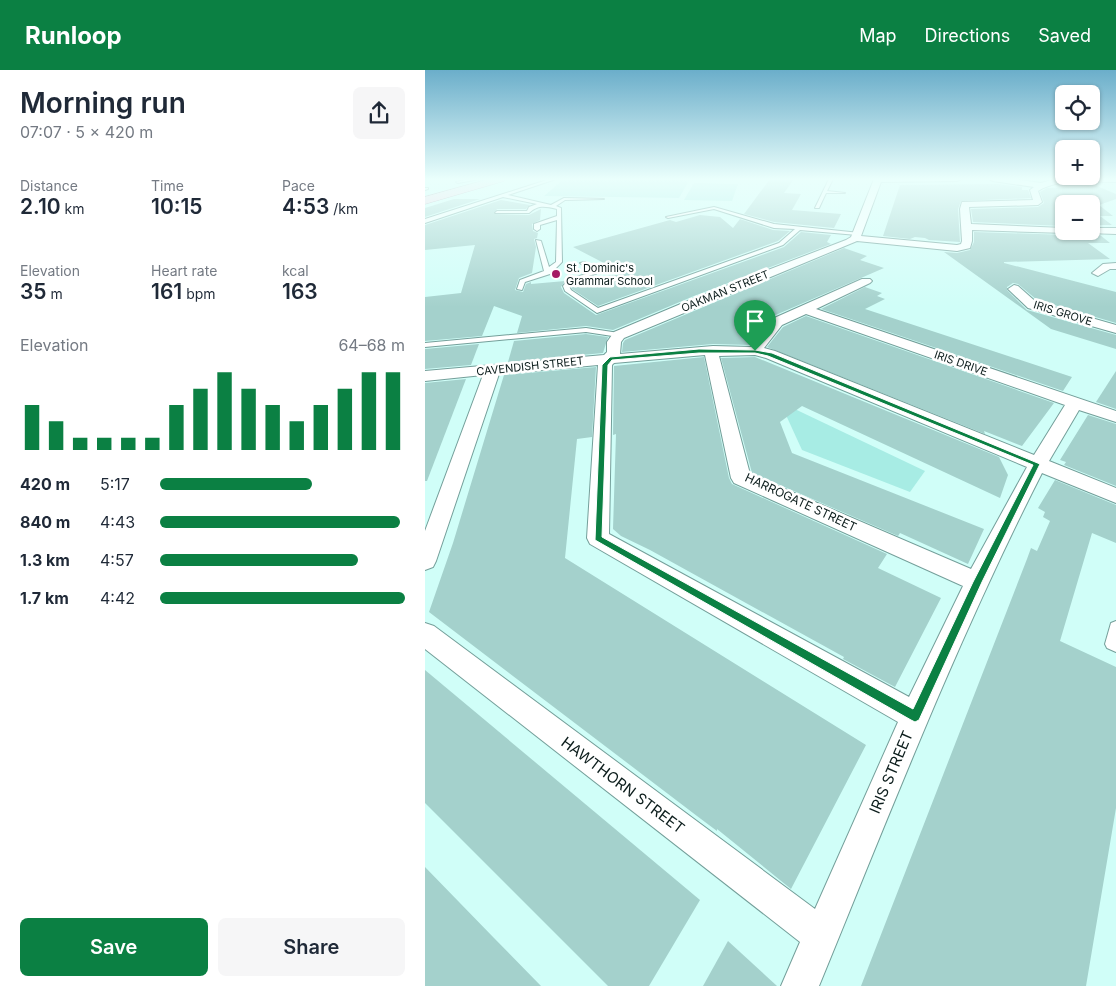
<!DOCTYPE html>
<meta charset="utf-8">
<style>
body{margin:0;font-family:Inter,sans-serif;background:#f6f6f7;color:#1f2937;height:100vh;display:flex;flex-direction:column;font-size:19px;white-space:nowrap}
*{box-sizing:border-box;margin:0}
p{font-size:16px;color:#747a83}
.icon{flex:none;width:28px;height:28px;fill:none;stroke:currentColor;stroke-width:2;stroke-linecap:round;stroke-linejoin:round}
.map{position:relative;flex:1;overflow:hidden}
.panel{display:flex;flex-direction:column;background:#fff;width:425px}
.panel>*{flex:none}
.controls{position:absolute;left:630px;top:15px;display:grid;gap:10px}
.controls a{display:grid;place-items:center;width:45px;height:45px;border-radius:8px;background:#fff;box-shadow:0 1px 4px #0004;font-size:25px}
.pin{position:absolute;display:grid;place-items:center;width:42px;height:42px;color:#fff;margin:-51px -21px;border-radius:50% 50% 50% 0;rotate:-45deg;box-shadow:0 0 5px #0007}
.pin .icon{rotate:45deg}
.round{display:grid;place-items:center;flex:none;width:52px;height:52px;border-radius:8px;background:#f6f6f7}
.overview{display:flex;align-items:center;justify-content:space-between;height:85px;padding:0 20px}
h1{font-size:28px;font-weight:600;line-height:38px}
.figures{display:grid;grid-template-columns:repeat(3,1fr);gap:8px;height:85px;padding:5px 20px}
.figures div{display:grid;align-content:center}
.figures b{font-size:21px;font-weight:600}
.figures small{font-size:14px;font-weight:400}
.figures p{font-size:14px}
.chart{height:140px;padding:10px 20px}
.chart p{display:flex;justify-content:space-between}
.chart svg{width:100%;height:90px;margin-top:5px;stroke:#0b8043;stroke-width:6}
.cta{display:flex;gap:10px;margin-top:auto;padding:10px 20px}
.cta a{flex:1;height:58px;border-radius:8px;background:#0b8043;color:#fff;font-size:20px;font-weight:600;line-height:58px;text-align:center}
.cta a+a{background:#f6f6f7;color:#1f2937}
ul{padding:0 20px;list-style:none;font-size:16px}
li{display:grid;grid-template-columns:80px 60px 1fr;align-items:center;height:38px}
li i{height:12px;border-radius:6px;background:#0b8043}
header{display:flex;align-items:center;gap:30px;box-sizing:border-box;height:70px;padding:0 25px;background:#0b8043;color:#fff}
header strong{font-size:24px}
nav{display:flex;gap:28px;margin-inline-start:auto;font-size:18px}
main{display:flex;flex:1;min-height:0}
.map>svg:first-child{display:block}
.green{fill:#a7ece4}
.building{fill:#a4d1cc}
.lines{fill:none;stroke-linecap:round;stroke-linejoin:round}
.service-casing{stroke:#749f9a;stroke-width:2}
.minor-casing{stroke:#749f9a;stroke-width:2}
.primary-casing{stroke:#a97d90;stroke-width:1}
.service{fill:#fff;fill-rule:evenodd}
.minor{fill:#fff;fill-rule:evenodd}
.primary{fill:#fed0e2;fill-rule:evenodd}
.route{fill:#0b8043;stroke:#fff;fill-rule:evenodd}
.poi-dot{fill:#a51b64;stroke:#fff;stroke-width:2}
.labels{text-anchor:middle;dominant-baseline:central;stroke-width:5;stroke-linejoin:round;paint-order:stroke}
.far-poi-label{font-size:11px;fill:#0c1d1c;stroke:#fff;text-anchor:start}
.far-street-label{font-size:11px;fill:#0c1d1c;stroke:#fff}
.street-label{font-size:12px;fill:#0c1d1c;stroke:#fff}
.near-street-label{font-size:15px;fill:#0c1d1c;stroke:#fff}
</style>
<header>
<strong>Runloop</strong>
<nav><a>Map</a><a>Directions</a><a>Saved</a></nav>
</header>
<main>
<section class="panel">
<div class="overview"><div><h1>Morning run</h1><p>07:07 · 5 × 420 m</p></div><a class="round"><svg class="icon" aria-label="share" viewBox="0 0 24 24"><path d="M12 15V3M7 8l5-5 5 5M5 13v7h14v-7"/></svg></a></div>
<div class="figures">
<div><p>Distance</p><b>2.10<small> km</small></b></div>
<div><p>Time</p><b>10:15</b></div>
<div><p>Pace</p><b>4:53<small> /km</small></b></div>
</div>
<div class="figures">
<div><p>Elevation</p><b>35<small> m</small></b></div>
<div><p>Heart rate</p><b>161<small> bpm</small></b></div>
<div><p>kcal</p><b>163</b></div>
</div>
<div class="chart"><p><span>Elevation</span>64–68 m</p>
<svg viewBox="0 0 160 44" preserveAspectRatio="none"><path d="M5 44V22M15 44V30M25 44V38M35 44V38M45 44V38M55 44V38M65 44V22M75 44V14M85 44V6M95 44V14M105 44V22M115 44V30M125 44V22M135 44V14M145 44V6M155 44V6"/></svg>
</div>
<ul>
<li><b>420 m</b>5:17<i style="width:62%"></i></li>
<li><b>840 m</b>4:43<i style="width:98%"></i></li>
<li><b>1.3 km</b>4:57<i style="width:81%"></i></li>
<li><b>1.7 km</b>4:42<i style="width:100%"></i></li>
</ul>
<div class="cta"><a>Save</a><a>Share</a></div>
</section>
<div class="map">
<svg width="691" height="916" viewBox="0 0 691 916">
<rect width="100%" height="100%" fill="#d0fef8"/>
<g class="green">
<path d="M139 109H265L254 128 119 126Z"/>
<path d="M269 113 313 114 307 131 259 130Z"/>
<path d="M355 332 500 401 485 422 377 380Z"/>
</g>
<g class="building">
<path d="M345 109H369L359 123 376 124 367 140 416 144 409 158 349 152 319 144Z"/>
<path d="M573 114 597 117V120H603L606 128 536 131 533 139 535 172 504 170 500 168 490 167 485 169 458 166 475 115Z"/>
<path d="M672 116 691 124V129L674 135 688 146H675L687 155H666V134H639V156L548 152 546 139 613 137 619 133 615 122 622 118Z"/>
<path d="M29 129H55L0 147V138Z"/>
<path d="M76 130 105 135 101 139H72L69 144 104 145 116 139 115 150 107 154 108 161 113 163 112 168 109 169 111 177 107 203 94 208 90 220 98 222 101 214 106 212V214L140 211 136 217 139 223 171 245 359 177 376 162 406 165 402 172 406 174 269 226 188 260 161 256 92 263 97 246 69 236 57 266 0 271V227L36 223 50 175 0 180V155Z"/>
<path d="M275 145 295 147 308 158 315 149 348 160 365 161 353 171 173 236 147 219 146 216 148 214 163 208 200 204 148 177 245 150 251 152Z"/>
<path d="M646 161H659L663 165H675L685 173H663L685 189 579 192V193L691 222V253L612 230 593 214 588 213 582 217V220L602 240 691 265V279L626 259 519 182 532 183 545 180 549 172V162L642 165Z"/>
<path d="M419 178 442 186 435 190 459 198 346 247 325 275 288 274 197 282 198 273 200 270Z"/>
<path d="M440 217 457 223 452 226 460 229 440 239 647 307 638 321 396 239Z"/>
<path d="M381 246 629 333 597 376 559 361 560 364 342 277 358 257Z"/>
<path d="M161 264 183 267 178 283 83 292 89 271Z"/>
<path d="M54 274 46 295 0 299V279Z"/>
<path d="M279 287 304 408 307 414 462 484 453 498 516 528 470 617 418 589 419 587 225 480 196 466 188 459 191 364 188 365 189 296Z"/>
<path d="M330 287 574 387 583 405 575 428 377 336 355 352 367 383 559 459 543 494 475 463 473 466 327 403 296 288Z"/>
<path d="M171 297 167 367 152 369 140 488 441 675 366 819 292 759V761L272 746 4 542 28 473 79 305Z"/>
<path d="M691 301V339L671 332Z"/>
<path d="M41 309 2 411H0V313Z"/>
<path d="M663 345 691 354V416L639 395 641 392 635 390Z"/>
<path d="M630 410 691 435V473L667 463 635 571 691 597V738L661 916H436L602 489 606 478 612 481 625 451 618 447 620 442 613 438Z"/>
<path d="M0 600 275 830 224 916H183L0 733Z"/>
<path d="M0 797 69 868 116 916H0Z"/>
<path d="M303 871 352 916H278Z"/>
</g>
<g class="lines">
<g class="service-casing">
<g id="service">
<path d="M44 109H54L33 113 31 112Z"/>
<path d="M125 109H131L83 125 126 135 139 128 179 129 140 130 131 136 136 138 137 192 125 204 100 212 97 220 92 219 95 210 119 201 111 170 116 171 124 197 131 192 132 150 115 155V159L112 161 109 159V154L132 146V139C119 136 113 135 104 143H70L72 141H102L104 137 112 134 78 127 0 153V149Z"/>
<path d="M404 109H408L402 121 420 123H401L394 138H390Z"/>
<path d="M0 118H3V119L0 120Z"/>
<path d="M289 137 349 154 435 163 432 165 375 160 358 175 172 243 140 221 138 216 143 210 167 202 155 193 160 192 175 202 147 212 144 216 146 220 173 238 354 173 370 159 349 158 289 139 243 148 241 147Z"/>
<path d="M161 258 194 263 198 265 194 267 161 262 0 277V273Z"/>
<path d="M691 551V582L682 578 680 574 686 553Z"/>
</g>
</g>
<g class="minor-casing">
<g id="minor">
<path d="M449 109H536L532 111 456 112 436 166 532 175 536 174 537 171 535 139 537 132 608 130 605 120 609 117 568 111 564 109H587L616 113 630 109H691V112C666 112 635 107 613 121L617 132 613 135 544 137 546 154 639 158V161H644L642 163 547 160V171L545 178 532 181 432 171 199 268 196 272 195 284 288 276 326 277 347 249 437 209H445L447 211 445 213 391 239 691 341V352L654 340 624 391 691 418V433L617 403C532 570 465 743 394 916H356L375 872 0 579V553L9 556 390 839 473 652 165 474 162 468 173 295 74 304 11 491 8 497 0 500V461L58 305 0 311V301L179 285 182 282V272L189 262 270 228 421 170 426 167ZM381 244 640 335 609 385 350 281 339 278 357 255ZM280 285 306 408 309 413 538 516 484 627 184 464 187 295 189 293ZM330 285 341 288 602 397 546 499 325 404 294 286Z"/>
<path d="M666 158H691V164L663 163 661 161H666Z"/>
<path d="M691 193V199H685L673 206 667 203 678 194Z"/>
<path d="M589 215 593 216 611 232 691 255V263L603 238 583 219Z"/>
</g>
</g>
<g class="primary-casing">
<path id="primary" d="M64 109H80L79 111 0 134V127Z"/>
</g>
<use href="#service" class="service"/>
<use href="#minor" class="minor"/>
<use href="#primary" class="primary"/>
</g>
<linearGradient id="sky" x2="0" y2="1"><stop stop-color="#6baeca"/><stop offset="0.46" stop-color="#eafffc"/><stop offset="1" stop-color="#eafffc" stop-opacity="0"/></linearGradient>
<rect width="691" height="237" fill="url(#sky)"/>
<path class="route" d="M274 279 330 280 347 283 615 394 557 512 494 650 490 652 486 650 170 470 177 295 185 287ZM274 283H330L343 286 608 395 548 512 488 639 177 467 183 295 187 290Z"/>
<circle class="poi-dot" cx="131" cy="204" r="5"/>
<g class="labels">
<g class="far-poi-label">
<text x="141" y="198">St. Dominic's<tspan x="141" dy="13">Grammar School</tspan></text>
</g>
<g class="far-street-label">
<text transform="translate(300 221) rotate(-22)">OAKMAN STREET</text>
<text transform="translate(638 243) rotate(17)">IRIS GROVE</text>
<text transform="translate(536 293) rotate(19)">IRIS DRIVE</text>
<text transform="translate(105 296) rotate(-6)">CAVENDISH STREET</text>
</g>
<g class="street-label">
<text transform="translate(376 432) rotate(25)">HARROGATE STREET</text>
</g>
<g class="near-street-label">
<text transform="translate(466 702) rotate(-67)">IRIS STREET</text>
<text transform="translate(198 715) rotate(37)">HAWTHORN STREET</text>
</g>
</g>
</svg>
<div class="controls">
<a><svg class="icon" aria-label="locate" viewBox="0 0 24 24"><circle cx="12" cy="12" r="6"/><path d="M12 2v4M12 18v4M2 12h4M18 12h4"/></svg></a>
<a>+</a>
<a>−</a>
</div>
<div class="pin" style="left:330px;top:281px;background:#1e9e55"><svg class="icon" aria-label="arrive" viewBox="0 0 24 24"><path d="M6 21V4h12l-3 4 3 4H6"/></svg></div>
</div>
</main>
